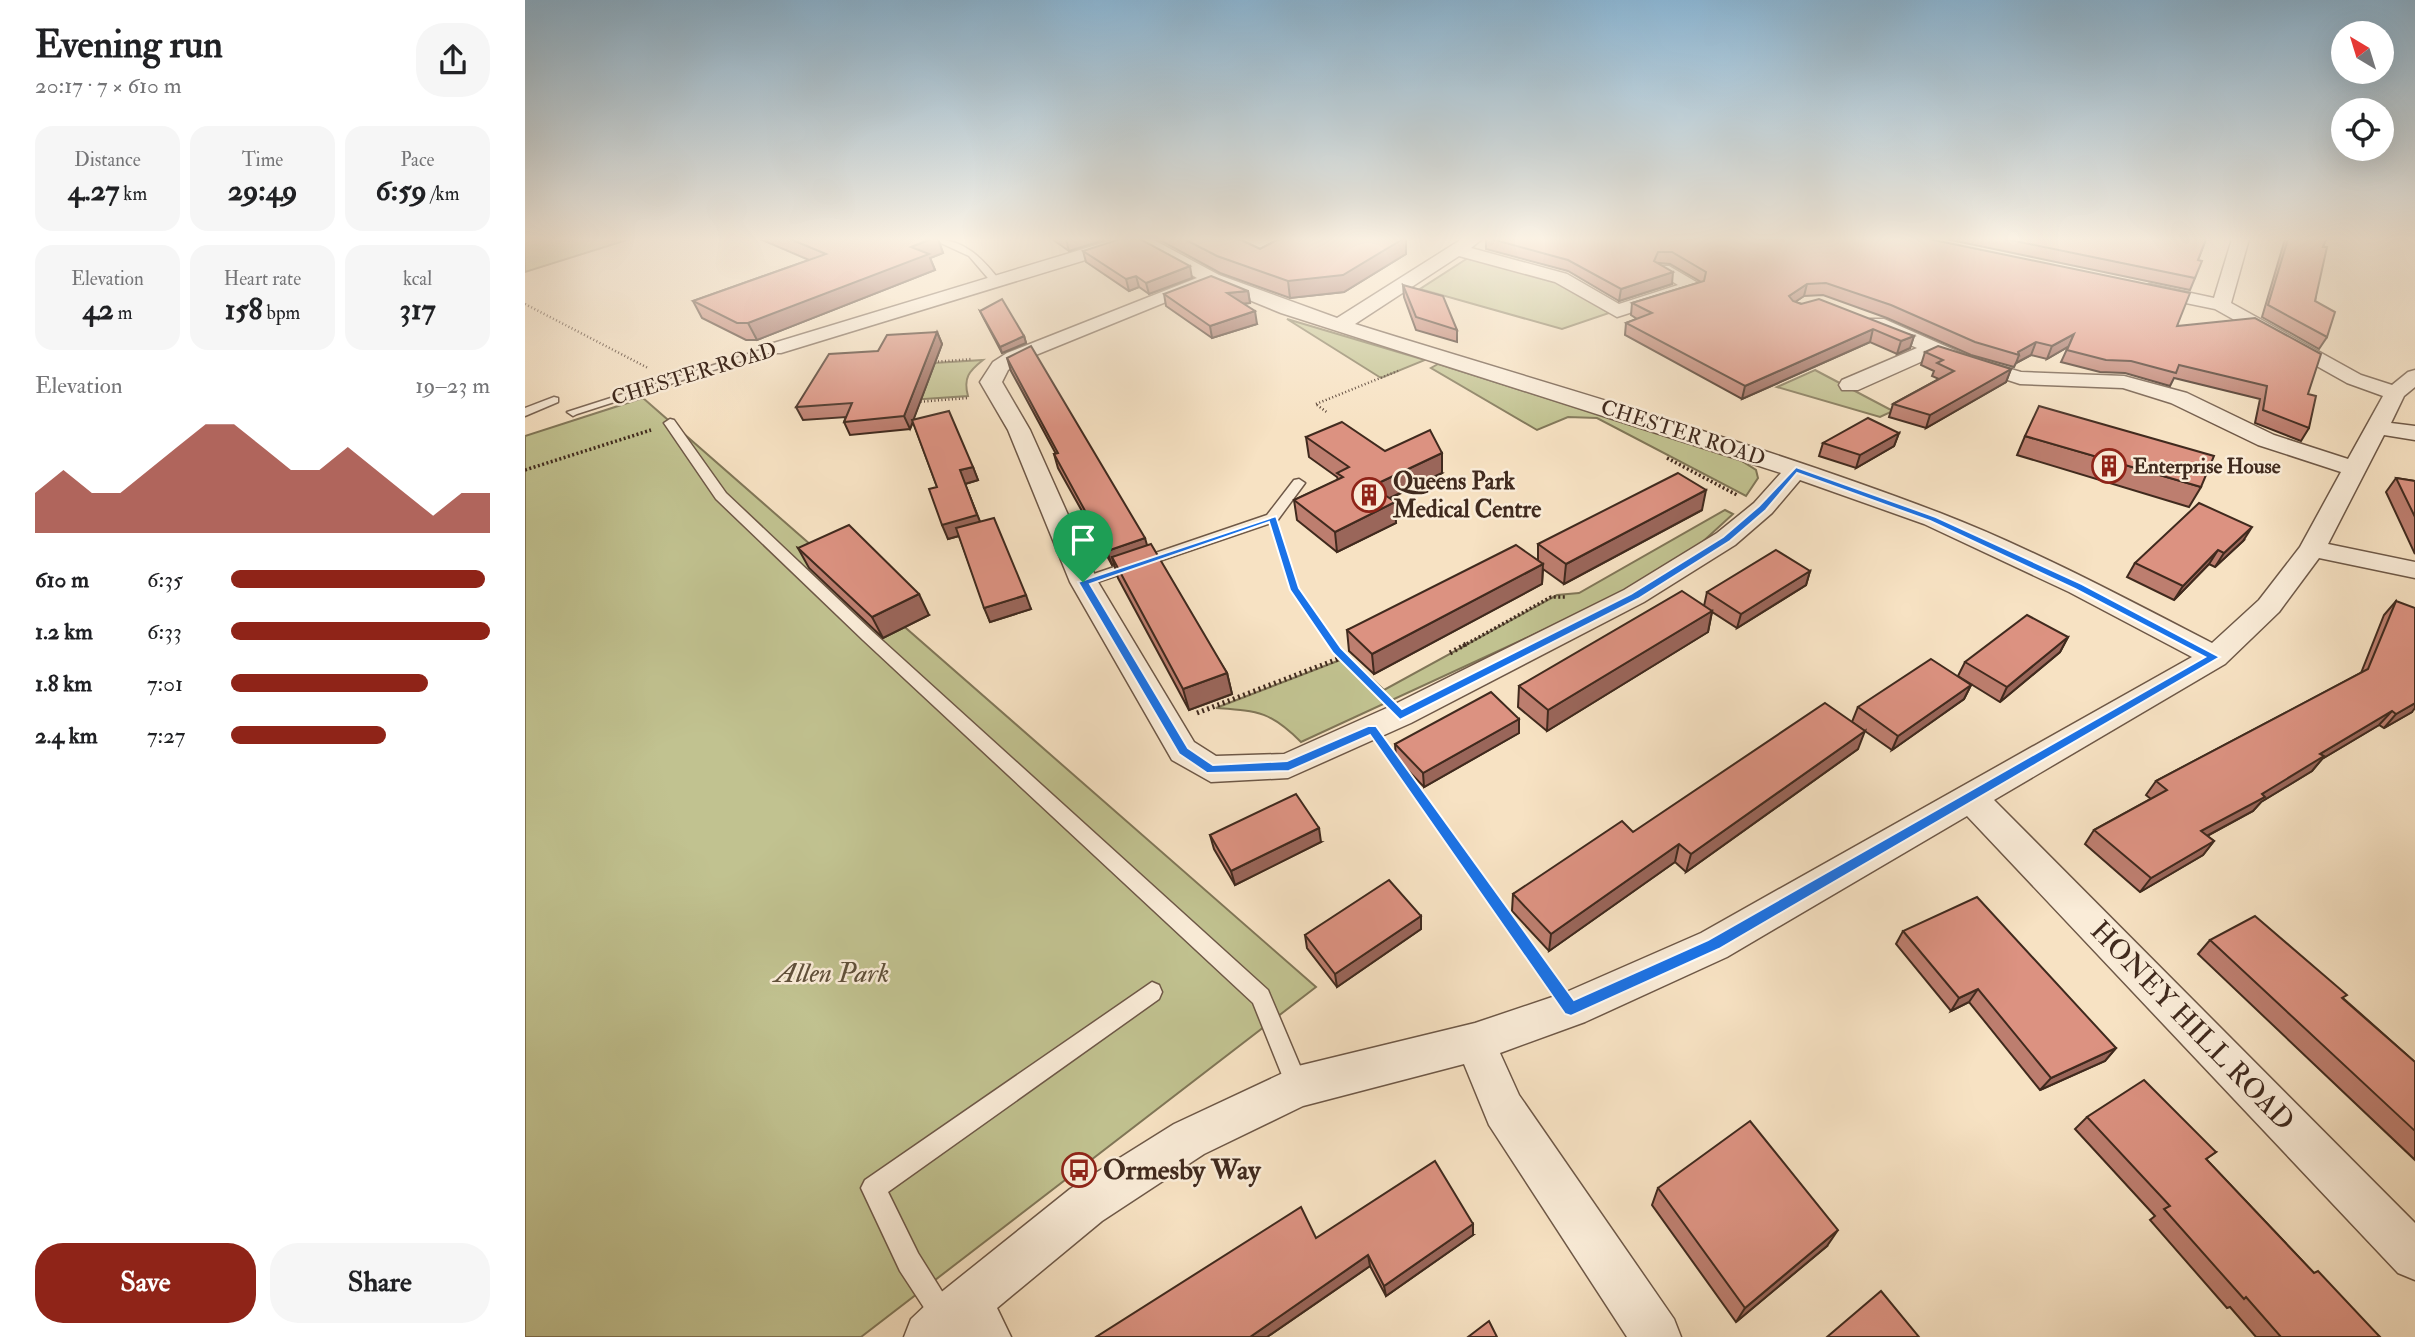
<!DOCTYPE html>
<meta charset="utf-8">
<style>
body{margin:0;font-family:"IM FELL Double Pica",serif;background:#f6f6f6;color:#202124;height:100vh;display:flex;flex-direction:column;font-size:26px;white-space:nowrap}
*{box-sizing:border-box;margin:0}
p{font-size:23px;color:#757577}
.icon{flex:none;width:38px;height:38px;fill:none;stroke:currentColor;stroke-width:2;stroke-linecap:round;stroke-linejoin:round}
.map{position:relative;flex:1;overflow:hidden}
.panel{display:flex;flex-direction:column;background:#fff;width:525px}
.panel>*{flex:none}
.needle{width:46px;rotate:322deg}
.fabs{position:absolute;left:1806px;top:21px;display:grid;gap:14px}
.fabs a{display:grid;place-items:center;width:63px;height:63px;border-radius:50%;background:#fff;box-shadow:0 7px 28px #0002;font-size:35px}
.pin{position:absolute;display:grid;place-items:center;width:60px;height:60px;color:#fff;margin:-72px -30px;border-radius:50% 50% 50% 0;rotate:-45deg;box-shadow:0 0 7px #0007}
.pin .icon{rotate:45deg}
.round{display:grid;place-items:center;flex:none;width:74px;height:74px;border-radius:28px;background:#f6f6f6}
.headline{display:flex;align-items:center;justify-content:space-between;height:119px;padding:0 35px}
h1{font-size:38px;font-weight:800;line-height:52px}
.stats{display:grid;grid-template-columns:repeat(3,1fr);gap:10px;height:119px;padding:7px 35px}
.stats div{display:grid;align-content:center;border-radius:18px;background:#f6f6f6;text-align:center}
.stats b{font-size:30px;font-weight:800}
.stats small{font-size:19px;font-weight:400}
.stats p{font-size:19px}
.chart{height:196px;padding:14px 35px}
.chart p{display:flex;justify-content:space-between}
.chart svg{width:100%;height:126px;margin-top:7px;fill:#8f2418;opacity:.7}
.cta{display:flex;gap:14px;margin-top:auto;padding:14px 35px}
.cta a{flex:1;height:80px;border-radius:28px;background:#8f2418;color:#fff;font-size:28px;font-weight:800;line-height:80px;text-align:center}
.cta a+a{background:#f6f6f6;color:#202124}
ul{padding:0 35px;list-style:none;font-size:23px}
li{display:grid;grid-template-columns:112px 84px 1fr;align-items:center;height:52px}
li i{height:18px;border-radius:9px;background:#8f2418}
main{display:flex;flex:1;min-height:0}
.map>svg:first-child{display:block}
.green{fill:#c1c290;stroke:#807657;stroke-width:2}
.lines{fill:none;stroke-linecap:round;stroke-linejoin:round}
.service-casing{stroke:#6e5847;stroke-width:3}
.minor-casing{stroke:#6e5847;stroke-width:3}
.path-far3{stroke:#402a1e;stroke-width:2.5;stroke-dasharray:1 2.5;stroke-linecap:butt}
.path-far2{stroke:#402a1e;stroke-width:3.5;stroke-dasharray:2 2.5;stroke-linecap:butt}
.path-far1{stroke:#402a1e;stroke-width:5;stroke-dasharray:2 3.5;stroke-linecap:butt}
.path{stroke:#402a1e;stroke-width:6;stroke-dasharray:2.5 5;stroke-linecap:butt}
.service{fill:#faecd8;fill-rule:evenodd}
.minor{fill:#faecd8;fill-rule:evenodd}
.wall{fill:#bd7e6f;stroke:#402a1e;stroke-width:2}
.shaded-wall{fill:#9a665a;stroke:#402a1e;stroke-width:2}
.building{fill:#dc9281;stroke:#402a1e;stroke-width:2}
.route{fill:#1a73e8;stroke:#fff;stroke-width:2;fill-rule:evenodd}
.labels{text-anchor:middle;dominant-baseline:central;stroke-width:5;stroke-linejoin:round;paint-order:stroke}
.far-street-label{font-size:21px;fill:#402a1e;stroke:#faecd8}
.far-poi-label{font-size:21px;font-weight:bold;fill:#402a1e;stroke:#faecd8;text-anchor:start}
.poi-label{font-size:24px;font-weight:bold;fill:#402a1e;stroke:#faecd8;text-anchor:start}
.near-park-label{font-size:28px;font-style:italic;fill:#60503a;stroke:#faecd8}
.near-street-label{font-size:28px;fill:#402a1e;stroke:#faecd8}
.near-poi-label{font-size:28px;font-weight:bold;fill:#402a1e;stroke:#faecd8;text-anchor:start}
</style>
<main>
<section class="panel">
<div class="headline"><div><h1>Evening run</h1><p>20:17 · 7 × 610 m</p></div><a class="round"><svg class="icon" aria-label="share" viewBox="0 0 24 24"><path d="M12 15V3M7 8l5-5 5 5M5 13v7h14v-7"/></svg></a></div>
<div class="stats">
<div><p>Distance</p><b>4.27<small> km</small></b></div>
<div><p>Time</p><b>29:49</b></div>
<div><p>Pace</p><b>6:59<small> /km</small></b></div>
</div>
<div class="stats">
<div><p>Elevation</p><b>42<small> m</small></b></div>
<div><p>Heart rate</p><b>158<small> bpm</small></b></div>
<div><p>kcal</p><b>317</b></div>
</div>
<div class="chart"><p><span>Elevation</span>19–23 m</p>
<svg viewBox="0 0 160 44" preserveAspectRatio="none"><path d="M0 44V30L10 22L20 30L30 30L40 22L50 14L60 6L70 6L80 14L90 22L100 22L110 14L120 22L130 30L140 38L150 30L160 30V44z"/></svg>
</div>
<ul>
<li><b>610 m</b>6:35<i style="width:98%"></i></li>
<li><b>1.2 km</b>6:33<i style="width:100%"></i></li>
<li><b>1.8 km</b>7:01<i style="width:76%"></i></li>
<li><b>2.4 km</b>7:27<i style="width:60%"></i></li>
</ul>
<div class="cta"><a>Save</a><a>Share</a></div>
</section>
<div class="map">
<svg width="1890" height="1337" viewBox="0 0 1890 1337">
<rect width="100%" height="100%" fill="#f7e2c3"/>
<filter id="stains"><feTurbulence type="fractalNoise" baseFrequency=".00286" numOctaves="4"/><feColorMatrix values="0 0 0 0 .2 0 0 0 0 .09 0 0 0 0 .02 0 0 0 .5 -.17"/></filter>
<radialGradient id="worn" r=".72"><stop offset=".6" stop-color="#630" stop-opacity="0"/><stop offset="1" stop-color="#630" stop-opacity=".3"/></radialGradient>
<g class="green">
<path d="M0 239H105L0 272Z"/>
<path d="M946 256 1029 279 1084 313 1037 329 895 289Z"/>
<path d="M762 319 900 360 856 378Z"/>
<path d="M458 360C444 371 438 378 443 396L355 402 376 365Z"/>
<path d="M913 364 1212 458 1231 470 1233 478 1221 496 1072 418 1043 417 1012 430 906 368Z"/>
<path d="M1290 370 1368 411 1355 417 1252 387Z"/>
<path d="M118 398 791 987 336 1337H0V436Z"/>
<path d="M1200 510 1208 514 1173 546 1118 584 776 742C745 711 733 711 691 708L823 657 859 690 1032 595 1054 593Z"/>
</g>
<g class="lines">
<g class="service-casing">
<g id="service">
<path d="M407 239C440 239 457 258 476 282L468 284 444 256Z"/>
<path d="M245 347 254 349 52 414 48 416 42 412Z"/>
<path d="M29 397 33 398V402L0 416V408Z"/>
<path d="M145 419 149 420 201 493 348 632 743 990 784 1087 781 1095 773 1098 765 1095 728 1003 338 640 191 499 139 423Z"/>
<path d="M774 479 780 483 752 521 564 585H554L552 582 554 579 742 515 769 480Z"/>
<path d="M627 982 634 985 637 992 634 999 363 1192 393 1253 433 1317 429 1326 420 1330 411 1326 375 1271 336 1188 340 1180Z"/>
</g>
</g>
<g class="minor-casing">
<g id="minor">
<path d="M591 239H603L606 243 603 247 256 353H242L239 349 242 345Z"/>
<path d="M606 239H627L694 275 812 318 937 239H957L946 248 1042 274 1094 304 1153 285 1129 270 1132 266H1144L1178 286 1176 290 1092 317 1030 282 934 256 830 324C1025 385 1224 440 1415 513 1508 549 1598 597 1687 643L1734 600 1775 547 1816 472 1733 445 1646 403 1598 388 1495 384 1409 356 1333 390H1317L1314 385 1317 380 1392 348 1345 327 1342 323 1345 319H1359L1445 357 1496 372 1599 376 1662 393 1749 435 1823 459 1858 396 1822 383 1690 309 1617 294 1615 290 1624 284 1689 298 1707 239H1724L1706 303 1836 375 1867 385 1883 372 1890 370V387L1879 396 1866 423 1890 426V440L1859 435 1803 544 1890 562V578L1794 558 1754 612 1700 664 1469 800 1890 1223V1280L1873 1273 1442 816 1202 957 1060 1022 975 1053 994 1095 1149 1319 1156 1337H1102L964 1125 939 1064 778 1106 679 1154 577 1221 472 1308 486 1337H379L386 1319 404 1302 545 1189 649 1124 773 1066 950 1023 1039 993 1176 933 1667 657 1544 592 1399 524 1275 480 1247 513 1210 545 1119 602 886 723 763 778 686 782 647 760 545 582 483 430 455 382 468 362 482 353 672 278ZM685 284 756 313 1256 473 1229 503 1192 533 1099 590 864 707 759 754 691 756 669 742 573 582 505 430 477 382 483 370 496 361Z"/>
</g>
</g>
<g class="path-far3">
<path d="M0 304 123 368"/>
<path d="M406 362 447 359"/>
<path d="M392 402 443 398"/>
<path d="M791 404 875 370"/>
<path d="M792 405 803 413"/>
</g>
<g class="path-far2">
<path d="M1142 458 1212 495"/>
<path d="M0 470 126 430"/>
<path d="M754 538 769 588 809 646"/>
<path d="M938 646 1026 597H1042"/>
</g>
<g class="path-far1">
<path d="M807 644 855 692"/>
<path d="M925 653 941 644"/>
<path d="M672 713 818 657"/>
<path d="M864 753 1001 946"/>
</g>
<path class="path" d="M1000 944 1025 979"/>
<use href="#service" class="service"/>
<use href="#minor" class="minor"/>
</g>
<g class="wall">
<path d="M235 239H413L418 253 405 258 410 270 232 340H221L177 318 168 301 284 260Z"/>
<path d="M527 239H582L544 251Z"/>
<path d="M633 239H714L735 249 754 239H881V254L819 292 765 298 695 273Z"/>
<path d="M961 239H1404L1652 326 1783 394 1784 428 1776 441 1730 423 1735 399 1649 378 1645 386 1600 373 1575 372 1536 362 1543 347 1522 359 1506 355 1491 363 1489 367 1446 355 1362 318 1298 295 1279 296 1270 302 1389 336 1385 348 1372 354 1345 342 1217 399 1100 335 1101 323 1112 319 1106 315 1107 303 1176 282 1145 264 1134 263 1147 284 1094 301 1043 271 961 249Z"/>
<path d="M1421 239H1681L1673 260 1670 278 1665 290Z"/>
<path d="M1760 239H1801L1798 247 1790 301 1802 337 1794 349 1737 317Z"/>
<path d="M558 251 667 278 624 294 614 287 604 291 561 262Z"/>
<path d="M878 285 932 330V342L891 330 879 297Z"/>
<path d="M723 291 725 303 718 304 732 324 687 338 641 306 639 294Z"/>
<path d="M455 311 499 336 501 343 477 353 458 317Z"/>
<path d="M412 332 417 344 388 420 448 467 453 480 440 484 455 522 506 609 465 622 434 536 423 539 412 487 388 422 385 429 325 435 319 422 321 417 278 420 271 407 353 351Z"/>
<path d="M1400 352 1486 369 1481 382 1401 428 1364 417 1368 404 1414 379 1407 376 1409 371 1396 365Z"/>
<path d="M482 358 622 546 702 673 707 694 664 710 593 578 589 564 587 565 533 468 529 454H531L486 371Z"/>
<path d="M1374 433 1369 446 1331 468 1294 456 1298 443Z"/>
<path d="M1500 436 1676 487 1664 507 1492 455Z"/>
<path d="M781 437 917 473 864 499 871 523 812 552 772 520 769 500 813 480 812 477 784 457Z"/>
<path d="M1871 478 1890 481V554L1861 492Z"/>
<path d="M1177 510 1039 584 1018 569 1017 584 849 674 824 651 822 630 1013 560V544Z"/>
<path d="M1718 541 1690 567 1684 564 1649 600 1602 577 1610 563Z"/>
<path d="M273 548 404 615 358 638 284 568Z"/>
<path d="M1285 571 1281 585 1212 628 1187 612 1183 632 1022 731 993 707 994 686 1179 606 1182 592Z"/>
<path d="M1871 601 1887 712 1859 728 1854 725 1797 759 1787 771 1736 802 1728 811 1682 836 1689 841 1678 855 1615 892 1560 844 1569 830 1626 799 1621 795 1631 781 1836 673 1859 615Z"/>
<path d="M1543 637 1535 652 1475 702 1433 676 1440 662Z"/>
<path d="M1446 685 1439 699 1367 750 1327 722 1333 707Z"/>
<path d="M994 719V733L899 787 871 758 870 744Z"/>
<path d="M1333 749 1161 872 1150 862 1024 951 987 911 988 894 1108 832Z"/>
<path d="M685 835 796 842 710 885 689 849Z"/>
<path d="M896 916V929L812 987 782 948 780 935Z"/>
<path d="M1378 931 1591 1048 1580 1061 1515 1090 1444 1002 1426 1011 1371 944Z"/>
<path d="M1685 940 1818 998 1890 1062V1160L1673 954Z"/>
<path d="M1562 1117 1691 1152 1681 1159 1789 1273 1855 1337H1731L1705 1307 1702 1308 1625 1220 1630 1216 1550 1129Z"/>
<path d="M1133 1188 1302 1246 1211 1322 1127 1205Z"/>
<path d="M948 1235 861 1296 845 1266 742 1337H571L791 1238Z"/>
</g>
<g class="shaded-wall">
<path d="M406 239H413L418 253 405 258 410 270 232 340 223 323 386 247Z"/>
<path d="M541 239H582L544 251Z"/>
<path d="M878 239H881V254L819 292 765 298 763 281Z"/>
<path d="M665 266 667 278 624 294 621 283Z"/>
<path d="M1148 272 1147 284 1094 301 1096 289Z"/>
<path d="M611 276 614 287 604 291 601 279Z"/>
<path d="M1282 284 1279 296 1261 308 1264 296Z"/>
<path d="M723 291 725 303 704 305 702 293Z"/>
<path d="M730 311 732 324 687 338 685 326Z"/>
<path d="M1348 329 1345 342 1217 399 1220 386Z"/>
<path d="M412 332 417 344 385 429 379 416Z"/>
<path d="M1549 334 1544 346 1522 359 1527 346Z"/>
<path d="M499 336 501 343 477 353 475 347Z"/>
<path d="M1389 336 1385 348 1372 354 1376 341Z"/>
<path d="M1511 342 1506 355 1491 363 1494 355 1493 352Z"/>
<path d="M1486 369 1481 382 1401 428 1405 415Z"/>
<path d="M1374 433 1369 446 1331 468 1335 455Z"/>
<path d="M917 453V473L848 506 847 486Z"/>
<path d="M448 467 453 480 440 484 458 529 423 539 417 525 435 470Z"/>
<path d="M1181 490 1177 510 1039 584 1041 564Z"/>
<path d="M870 502 871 523 812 552 810 532Z"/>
<path d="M1727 527 1718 541 1690 567 1699 553Z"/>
<path d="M620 538 624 552 587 557 589 564 587 565 582 551Z"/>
<path d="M1693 550 1684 564 1649 600 1658 586Z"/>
<path d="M1018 564 1017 584 849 674 847 654Z"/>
<path d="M1285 571 1281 585 1212 628 1216 614Z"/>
<path d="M394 594 404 615 358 638 347 617Z"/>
<path d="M501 595 506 609 465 622 459 608Z"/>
<path d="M1187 611 1183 632 1022 731 1023 710Z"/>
<path d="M1543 637 1535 652 1475 702 1482 687Z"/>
<path d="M702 673 707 694 664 710 658 689Z"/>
<path d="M1446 685 1439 699 1367 750 1373 736Z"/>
<path d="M1890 703V708L1887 712 1859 728 1871 714Z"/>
<path d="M1867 711 1854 725 1797 759 1787 771 1736 802 1728 811 1665 845 1676 831 1737 794 1795 754Z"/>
<path d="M994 719V733L899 787 898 773Z"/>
<path d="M1340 731 1333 749 1161 872 1166 854Z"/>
<path d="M794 828 796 842 710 885 706 871Z"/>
<path d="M1689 841 1678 855 1615 892 1626 878Z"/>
<path d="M1154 844 1150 862 1024 951 1026 934Z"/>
<path d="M896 916V929L812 987 810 974Z"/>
<path d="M1453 989 1444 1002 1426 1011 1434 998Z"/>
<path d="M1591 1048 1580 1061 1515 1090 1526 1078Z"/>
<path d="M948 1224V1235L861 1296 859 1286Z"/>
<path d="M1313 1230 1302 1246 1211 1322 1220 1308Z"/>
<path d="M843 1255 845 1266 742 1337H725Z"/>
</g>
<g class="building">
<path d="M265 239H406L386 247 404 254 223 323H212L168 301 301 254Z"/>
<path d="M595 239H615L665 266 621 283 611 276 601 279 558 251Z"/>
<path d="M659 239H714L735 249 754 239H878L818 275 763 281 692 256Z"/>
<path d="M966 239H1404L1665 293 1652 326 1730 318 1796 354 1783 394 1791 396 1784 428 1738 410 1742 386 1654 365 1651 373 1606 361 1581 360 1542 350 1549 334 1527 346 1511 342 1493 352 1494 355 1450 342 1366 305 1301 283 1282 284 1264 296 1268 301 1276 304 1294 299 1389 336 1376 341 1348 329 1220 386 1101 323 1127 313 1107 303 1179 281 1181 272 1147 252H1133L1129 261 1148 272 1096 289 1043 260Z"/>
<path d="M1480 239H1681L1673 260 1677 261 1670 278Z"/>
<path d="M1763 239H1801L1798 247H1802L1790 301 1810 312 1802 337 1743 305Z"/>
<path d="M686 276 723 291 702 293 730 311 685 326 639 294Z"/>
<path d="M878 285 918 296 932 330 891 317Z"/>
<path d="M477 299 499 336 475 347 455 311Z"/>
<path d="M412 332 379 416 319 422 327 403 271 407 304 354 353 351 362 335Z"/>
<path d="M506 346 620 538 582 551 529 454 533 453 482 358Z"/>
<path d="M1413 346 1486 369 1405 415 1368 404 1429 371 1412 363 1418 360 1400 352Z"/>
<path d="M1514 406 1689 456 1676 487 1500 436Z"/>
<path d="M424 411 448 467 435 470 452 515 417 525 404 489 412 487 387 420Z"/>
<path d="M1343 418 1374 433 1335 455 1298 443Z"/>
<path d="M817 422 860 451 905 430 917 453 847 486 870 502 810 532 769 500 818 477 812 473 824 467 781 437Z"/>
<path d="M1153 473 1181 490 1041 564 1013 544Z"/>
<path d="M1871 478 1890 481V517Z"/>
<path d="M1674 503 1727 527 1699 553 1693 550 1658 586 1610 563Z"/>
<path d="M469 518 501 595 459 608 431 528Z"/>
<path d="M324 525 394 594 347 617 273 548Z"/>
<path d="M626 544 702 673 658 689 587 557Z"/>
<path d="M991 545 1018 564 847 654 822 630Z"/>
<path d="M1251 550 1285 571 1216 614 1182 592Z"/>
<path d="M1157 591 1187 611 1023 710 994 686Z"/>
<path d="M1871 601 1890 608V703L1871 714 1867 711 1795 754 1799 756 1737 794 1740 797 1676 831 1689 841 1626 878 1569 830 1642 790 1631 781 1843 669Z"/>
<path d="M1502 615 1543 637 1482 687 1440 662Z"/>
<path d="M1406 659 1446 685 1373 736 1333 707Z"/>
<path d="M966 692 994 719 898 773 870 744Z"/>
<path d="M1300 703 1340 731 1166 854 1154 844 1026 934 988 894 1097 821 1108 832Z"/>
<path d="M771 794 794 828 706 871 685 835Z"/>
<path d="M864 880 896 916 810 974 780 935Z"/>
<path d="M1452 897 1591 1048 1526 1078 1453 989 1434 998 1378 931Z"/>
<path d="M1730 916 1822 995 1817 998 1890 1062V1131L1685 940Z"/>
<path d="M1619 1080 1691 1152 1681 1159 1789 1273 1793 1271 1855 1337H1756L1721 1297 1719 1299 1639 1209 1645 1206 1562 1117Z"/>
<path d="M1225 1121 1313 1230 1220 1308 1133 1188Z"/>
<path d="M910 1161 948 1224 859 1286 843 1255 725 1337H571L776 1207 791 1238Z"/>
<path d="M1356 1291 1394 1337H1302Z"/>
<path d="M964 1321 972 1337H943Z"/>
</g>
<linearGradient id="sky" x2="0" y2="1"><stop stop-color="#8bb7d6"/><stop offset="0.56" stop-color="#fbf2e4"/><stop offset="1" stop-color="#fbf2e4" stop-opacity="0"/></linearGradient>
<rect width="1890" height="427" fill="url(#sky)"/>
<path class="route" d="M1271 467 1411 517 1557 584 1695 657 1194 949 1046 1016 1040 1014 845 735 764 771 682 773 654 754 553 582 751 516 774 588 816 648 877 709 1106 594 1198 537 1234 506ZM1272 473 1405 521 1550 589 1680 657 1183 940 1049 1000 851 726H843L762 761 688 765 663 748 565 584 744 522 765 590 808 653 875 720 1113 599 1205 541 1241 510Z"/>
<defs>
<g id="building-ring" transform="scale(1.75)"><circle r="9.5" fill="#faecd8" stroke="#8f2418" stroke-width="1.5"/><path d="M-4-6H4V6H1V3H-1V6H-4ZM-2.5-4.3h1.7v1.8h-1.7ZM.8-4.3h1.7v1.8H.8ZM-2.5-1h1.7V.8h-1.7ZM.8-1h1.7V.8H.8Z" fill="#8f2418"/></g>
<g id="bus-ring" transform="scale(1.75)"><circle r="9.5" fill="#faecd8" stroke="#8f2418" stroke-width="1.5"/><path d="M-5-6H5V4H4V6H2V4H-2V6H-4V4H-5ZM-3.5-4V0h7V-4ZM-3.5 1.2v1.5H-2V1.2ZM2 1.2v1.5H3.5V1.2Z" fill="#8f2418"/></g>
</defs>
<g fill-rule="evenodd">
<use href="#building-ring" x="1584" y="466"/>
<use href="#building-ring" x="844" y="495"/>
<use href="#bus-ring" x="554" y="1170"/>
</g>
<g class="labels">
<g class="far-street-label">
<text transform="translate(169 374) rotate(-17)">CHESTER ROAD</text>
<text transform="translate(1158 433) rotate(18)">CHESTER ROAD</text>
</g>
<g class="far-poi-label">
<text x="1608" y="466">Enterprise House</text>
</g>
<g class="poi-label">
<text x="868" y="481">Queens Park<tspan x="868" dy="28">Medical Centre</tspan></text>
</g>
<g class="near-park-label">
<text x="307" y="973">Allen Park</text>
</g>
<g class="near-street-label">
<text transform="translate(1667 1026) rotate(46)">HONEY HILL ROAD</text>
</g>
<g class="near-poi-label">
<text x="578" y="1170">Ormesby Way</text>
</g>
</g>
<rect width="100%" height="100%" filter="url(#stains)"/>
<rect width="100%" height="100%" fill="url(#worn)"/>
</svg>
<div class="fabs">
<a><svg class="needle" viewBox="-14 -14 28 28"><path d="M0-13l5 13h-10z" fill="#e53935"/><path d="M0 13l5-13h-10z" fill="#757577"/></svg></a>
<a><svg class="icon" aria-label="locate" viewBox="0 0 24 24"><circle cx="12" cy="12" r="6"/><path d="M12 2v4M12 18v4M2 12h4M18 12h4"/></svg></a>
</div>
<div class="pin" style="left:558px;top:582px;background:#1e9e55"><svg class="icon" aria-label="arrive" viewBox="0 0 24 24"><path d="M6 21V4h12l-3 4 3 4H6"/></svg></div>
</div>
</main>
